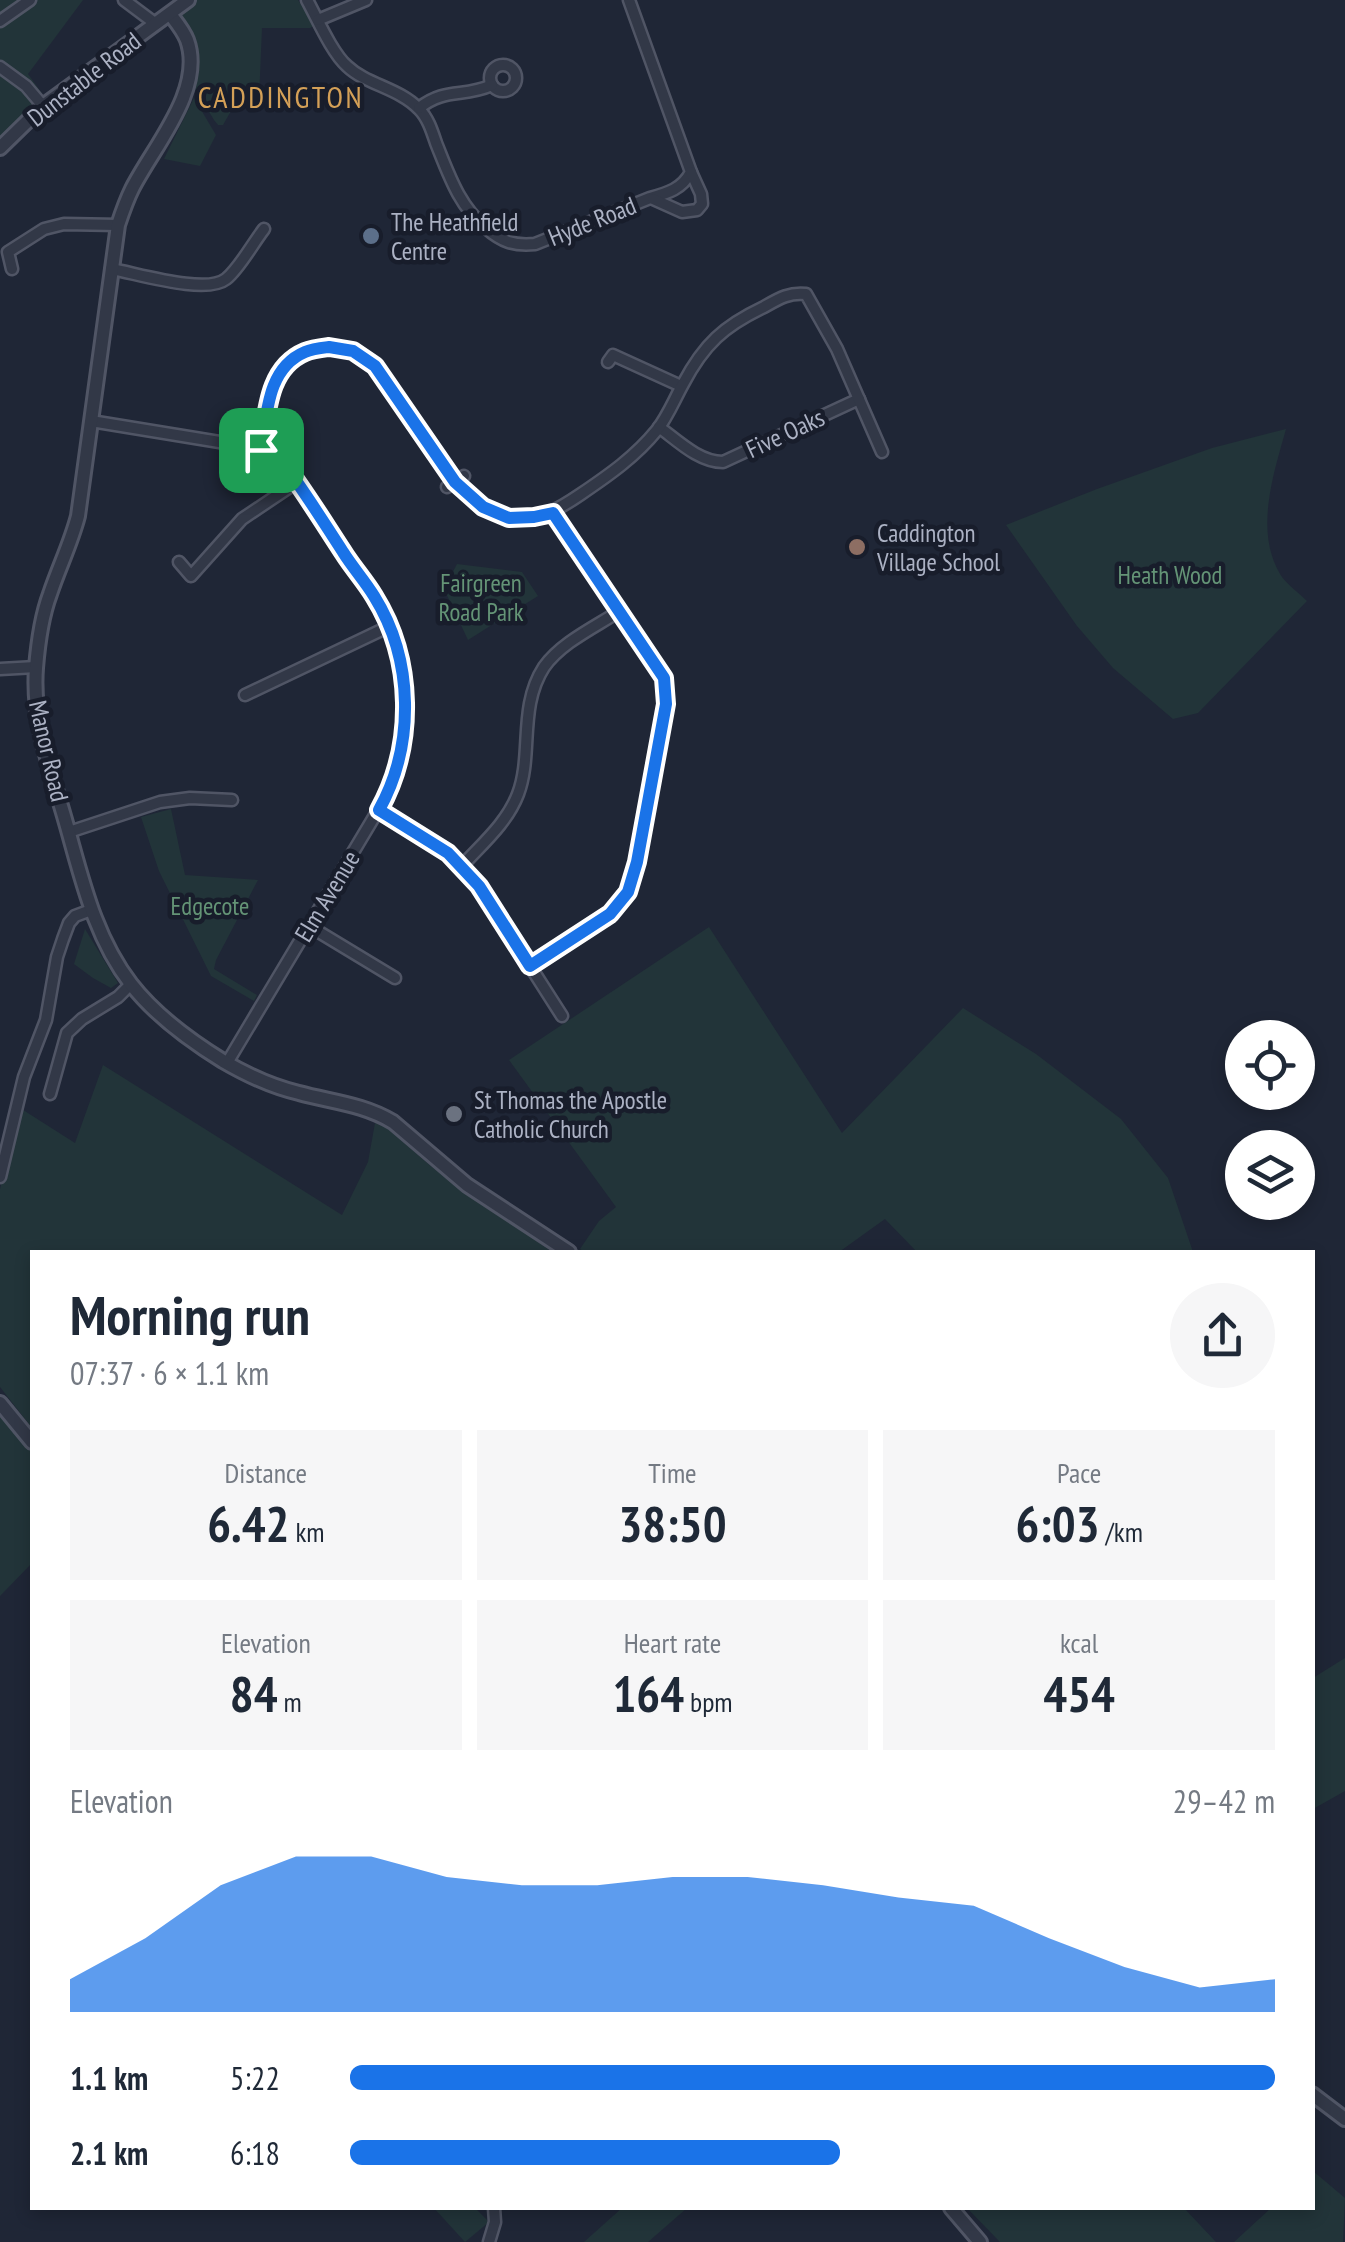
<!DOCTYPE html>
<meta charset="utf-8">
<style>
body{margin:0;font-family:"PT Sans Narrow",sans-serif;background:#f6f6f7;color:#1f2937;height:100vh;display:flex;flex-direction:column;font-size:38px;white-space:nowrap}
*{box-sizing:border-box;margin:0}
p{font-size:32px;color:#747a83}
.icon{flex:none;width:55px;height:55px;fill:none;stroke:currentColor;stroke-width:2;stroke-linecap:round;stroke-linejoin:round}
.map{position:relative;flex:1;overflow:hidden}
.sheet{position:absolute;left:30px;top:1250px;width:1285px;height:960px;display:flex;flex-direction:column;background:#fff;border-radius:0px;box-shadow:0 5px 15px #0003}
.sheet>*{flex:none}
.buttons{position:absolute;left:1225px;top:1020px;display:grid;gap:20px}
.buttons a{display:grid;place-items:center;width:90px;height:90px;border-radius:50%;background:#fff;box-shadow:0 5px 15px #0003;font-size:50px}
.pin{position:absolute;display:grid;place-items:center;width:85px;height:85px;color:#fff;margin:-42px;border-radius:20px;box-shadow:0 5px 15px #0006}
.round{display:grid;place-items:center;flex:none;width:105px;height:105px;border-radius:52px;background:#f6f6f7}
.summary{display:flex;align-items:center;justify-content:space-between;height:170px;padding:0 40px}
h1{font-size:55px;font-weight:600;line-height:75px}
.stats{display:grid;grid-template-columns:repeat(3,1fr);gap:15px;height:170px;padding:10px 40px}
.stats div{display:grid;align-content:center;border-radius:0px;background:#f6f6f7;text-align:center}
.stats b{font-size:50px;font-weight:600}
.stats small{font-size:28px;font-weight:400}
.stats p{font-size:28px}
.chart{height:280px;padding:20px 40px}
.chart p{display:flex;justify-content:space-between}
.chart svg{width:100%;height:180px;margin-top:10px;fill:#1a73e8;opacity:.7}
ul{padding:0 40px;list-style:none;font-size:32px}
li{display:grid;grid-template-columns:160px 120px 1fr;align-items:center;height:75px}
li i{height:25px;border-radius:12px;background:#1a73e8}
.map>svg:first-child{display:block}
.green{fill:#223439}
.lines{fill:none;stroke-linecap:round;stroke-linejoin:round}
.minor-casing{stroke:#505565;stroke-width:15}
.tertiary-casing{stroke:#505565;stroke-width:18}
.minor{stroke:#323847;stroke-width:10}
.tertiary{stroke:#323847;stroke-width:12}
.route-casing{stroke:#fff;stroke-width:20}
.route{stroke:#1a73e8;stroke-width:12}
.service-dot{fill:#5c6f8a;stroke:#181d2b;stroke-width:4}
.education-dot{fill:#8d6e63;stroke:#181d2b;stroke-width:4}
.worship-dot{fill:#6b7280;stroke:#181d2b;stroke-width:4}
.labels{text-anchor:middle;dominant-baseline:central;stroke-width:9;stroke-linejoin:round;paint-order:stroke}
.street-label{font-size:25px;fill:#acb2c4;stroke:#181d2b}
.poi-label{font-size:25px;fill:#acb2c4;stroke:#181d2b;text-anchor:start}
.park-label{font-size:25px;fill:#649476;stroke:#181d2b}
.quarter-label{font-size:30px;letter-spacing:2.5px;fill:#d4a057;stroke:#181d2b}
</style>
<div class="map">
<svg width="1345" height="2242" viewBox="0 0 1345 2242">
<rect width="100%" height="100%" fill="#1f2636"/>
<g class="green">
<path d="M0 0H83L28 74 46 99 0 148Z"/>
<path d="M197 0H298L315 25 310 28H262L259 99 241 106 235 104 223 125H218L214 120 191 82V67L197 63 195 37 180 21 185 10Z"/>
<path d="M194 98 216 135 200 166 164 159Z"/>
<path d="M1286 429C1274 473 1254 530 1280 574 1286 584 1299 593 1307 601L1198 713 1173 719 1113 668 1077 626 1006 525 1097 489 1212 448Z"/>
<path d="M457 564 522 572 538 596 468 640 444 589Z"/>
<path d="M171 809 185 875 258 880 216 960 214 969 257 995 254 1001 211 976 159 871 141 817Z"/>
<path d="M709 927 842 1133 963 1008 1036 1054 1121 1119 1168 1178 1193 1252H917L885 1219 839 1252H584L580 1249 599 1221 616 1207 509 1060Z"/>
<path d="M85 929 118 983 111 988 93 978 74 964Z"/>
<path d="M103 1065 342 1215 368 1162 375 1123 387 1128 432 1167 552 1252H32V1428L0 1387V1189L20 1108 75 1143Z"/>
<path d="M0 1415 32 1453V1563L0 1596Z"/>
<path d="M1345 1658V1791L1313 1809V1678Z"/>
<path d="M1313 2171 1345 2198 1343 2242H1234L1271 2208H1312Z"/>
<path d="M434 2208H475L489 2222 465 2242Z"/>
<path d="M622 2208H687L648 2242H584Z"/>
<path d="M967 2208H1184L1216 2242H1000Z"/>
</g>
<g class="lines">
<g class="minor-casing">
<g id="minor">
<path d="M124 0 156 24"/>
<path d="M307 0C317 18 332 53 347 66 367 85 399 88 419 109 428 118 432 131 436 143 449 175 459 206 486 228 502 242 514 246 535 244L650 198C668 193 682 189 691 172L629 0"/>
<path d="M318 20 366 0"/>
<path d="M0 21 30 0"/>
<circle cx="503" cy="78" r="13"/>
<path d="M0 67 26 86 43 106"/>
<path d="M419 108C446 87 463 98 492 85"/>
<path d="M653 199 682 212 697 210 702 204 701 194 691 172"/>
<path d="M12 269 8 252 44 229 64 224 118 225"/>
<path d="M111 269C136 273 206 295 226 279 239 269 253 243 264 229"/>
<path d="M608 362 613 355 681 386"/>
<path d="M91 421 250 447 273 453 282 461 375 597 390 626 400 657 405 697 402 742 398 762 386 797 227 1063"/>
<path d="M659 427C678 441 699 462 723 462L859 399"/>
<path d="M261 449C267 412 268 360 314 350 326 347 340 346 352 351 371 358 383 377 394 393 420 431 463 512 511 518 540 521 559 509 581 494 609 475 635 457 657 430 668 416 674 400 683 384 704 344 724 326 764 307 778 299 789 292 806 294L837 349 882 452"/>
<path d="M447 487 464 476"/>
<path d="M179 562 191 576 242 519 297 482"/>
<path d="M0 669 36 667"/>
<path d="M245 695 390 626"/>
<path d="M379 810 429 839 448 853 462 866 479 886 562 1016"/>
<path d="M69 832 160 802 190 798 232 800"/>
<path d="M462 866C482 844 507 823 518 794 533 755 518 707 544 667 561 643 593 628 618 612"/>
<path d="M309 926 395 978"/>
<path d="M530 966 609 914 628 892 637 862 666 704 663 678 553 513"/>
<path d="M50 1094 67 1033 82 1019 118 997 131 984"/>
<path d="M0 1177 24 1077 46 1020 57 957 63 939 69 923 75 916 91 910"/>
<path d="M489 2242 495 2222 494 2208"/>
</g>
</g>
<g class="tertiary-casing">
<g id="tertiary">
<path d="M170 14C176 22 183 30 187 40 205 90 153 147 132 189 126 201 122 213 118 225L78 516C71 543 59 567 50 594 41 618 38 643 36 668 32 719 50 768 64 816 81 874 93 935 131 984 155 1015 189 1040 223 1061 247 1075 273 1087 299 1093 332 1102 363 1104 393 1122L467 1185 569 1252"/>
<path d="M0 148 43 106 188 0"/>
<path d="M0 1403 32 1442"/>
<path d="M1312 2094 1345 2119"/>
<path d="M951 2208 980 2242"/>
</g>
</g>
<use href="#minor" class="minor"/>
<use href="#tertiary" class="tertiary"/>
</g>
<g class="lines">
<g class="route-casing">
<path id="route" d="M329 347 353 351 375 366 455 482 483 507 509 518 534 517 553 513 664 678 666 704 637 862 628 892 610 914 530 966 479 886 448 853 379 810C415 745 414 660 374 596 365 581 353 568 343 552 322 520 302 487 278 456L261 450C267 414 267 368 305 352 312 349 321 348 329 347Z"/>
</g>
<use href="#route" class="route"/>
</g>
<circle class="service-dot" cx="371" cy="236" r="10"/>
<circle class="education-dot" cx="857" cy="547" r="10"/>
<circle class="worship-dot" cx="454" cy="1114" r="10"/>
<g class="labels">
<g class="street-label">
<text transform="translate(84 79) rotate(-38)">Dunstable Road</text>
<text transform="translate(592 221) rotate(-22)">Hyde Road</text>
<text transform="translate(785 433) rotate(-25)">Five Oaks</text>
<text transform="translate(49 751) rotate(77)">Manor Road</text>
<text transform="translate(327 896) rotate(-59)">Elm Avenue</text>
</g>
<g class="poi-label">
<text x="391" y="222">The Heathfield<tspan x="391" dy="29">Centre</tspan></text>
<text x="877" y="533">Caddington<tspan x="877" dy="29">Village School</tspan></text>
<text x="474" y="1100">St Thomas the Apostle<tspan x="474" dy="29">Catholic Church</tspan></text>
</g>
<g class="park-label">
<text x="1170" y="575">Heath Wood</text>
<text x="481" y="583">Fairgreen<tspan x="481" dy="29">Road Park</tspan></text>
<text x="210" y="906">Edgecote</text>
</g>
<g class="quarter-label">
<text x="281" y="96">CADDINGTON</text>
</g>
</g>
</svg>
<div class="buttons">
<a><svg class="icon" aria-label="locate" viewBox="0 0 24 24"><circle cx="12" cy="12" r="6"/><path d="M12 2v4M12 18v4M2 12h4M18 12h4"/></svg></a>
<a><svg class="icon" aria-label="layers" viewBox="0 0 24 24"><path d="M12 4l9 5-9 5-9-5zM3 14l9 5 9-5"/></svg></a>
</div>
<div class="pin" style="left:261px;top:450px;background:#1e9e55"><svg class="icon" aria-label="arrive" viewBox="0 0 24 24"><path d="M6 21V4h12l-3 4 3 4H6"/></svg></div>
<section class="sheet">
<div class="summary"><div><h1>Morning run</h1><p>07:37 · 6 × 1.1 km</p></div><a class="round"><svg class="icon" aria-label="share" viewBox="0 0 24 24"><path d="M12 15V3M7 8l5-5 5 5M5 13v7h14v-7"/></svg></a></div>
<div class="stats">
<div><p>Distance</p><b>6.42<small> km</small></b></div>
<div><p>Time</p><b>38:50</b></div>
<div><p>Pace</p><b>6:03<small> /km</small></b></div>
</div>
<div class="stats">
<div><p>Elevation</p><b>84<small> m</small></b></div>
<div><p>Heart rate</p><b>164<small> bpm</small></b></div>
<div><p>kcal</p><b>454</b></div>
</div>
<div class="chart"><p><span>Elevation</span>29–42 m</p>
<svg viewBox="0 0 160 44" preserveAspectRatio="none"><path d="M0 44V36L10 26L20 13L30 6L40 6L50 11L60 13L70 13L80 11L90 11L100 13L110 16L120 18L130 26L140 33L150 38L160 36V44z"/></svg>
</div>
<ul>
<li><b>1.1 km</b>5:22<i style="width:100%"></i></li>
<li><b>2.1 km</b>6:18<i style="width:53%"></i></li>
</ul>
</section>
</div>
